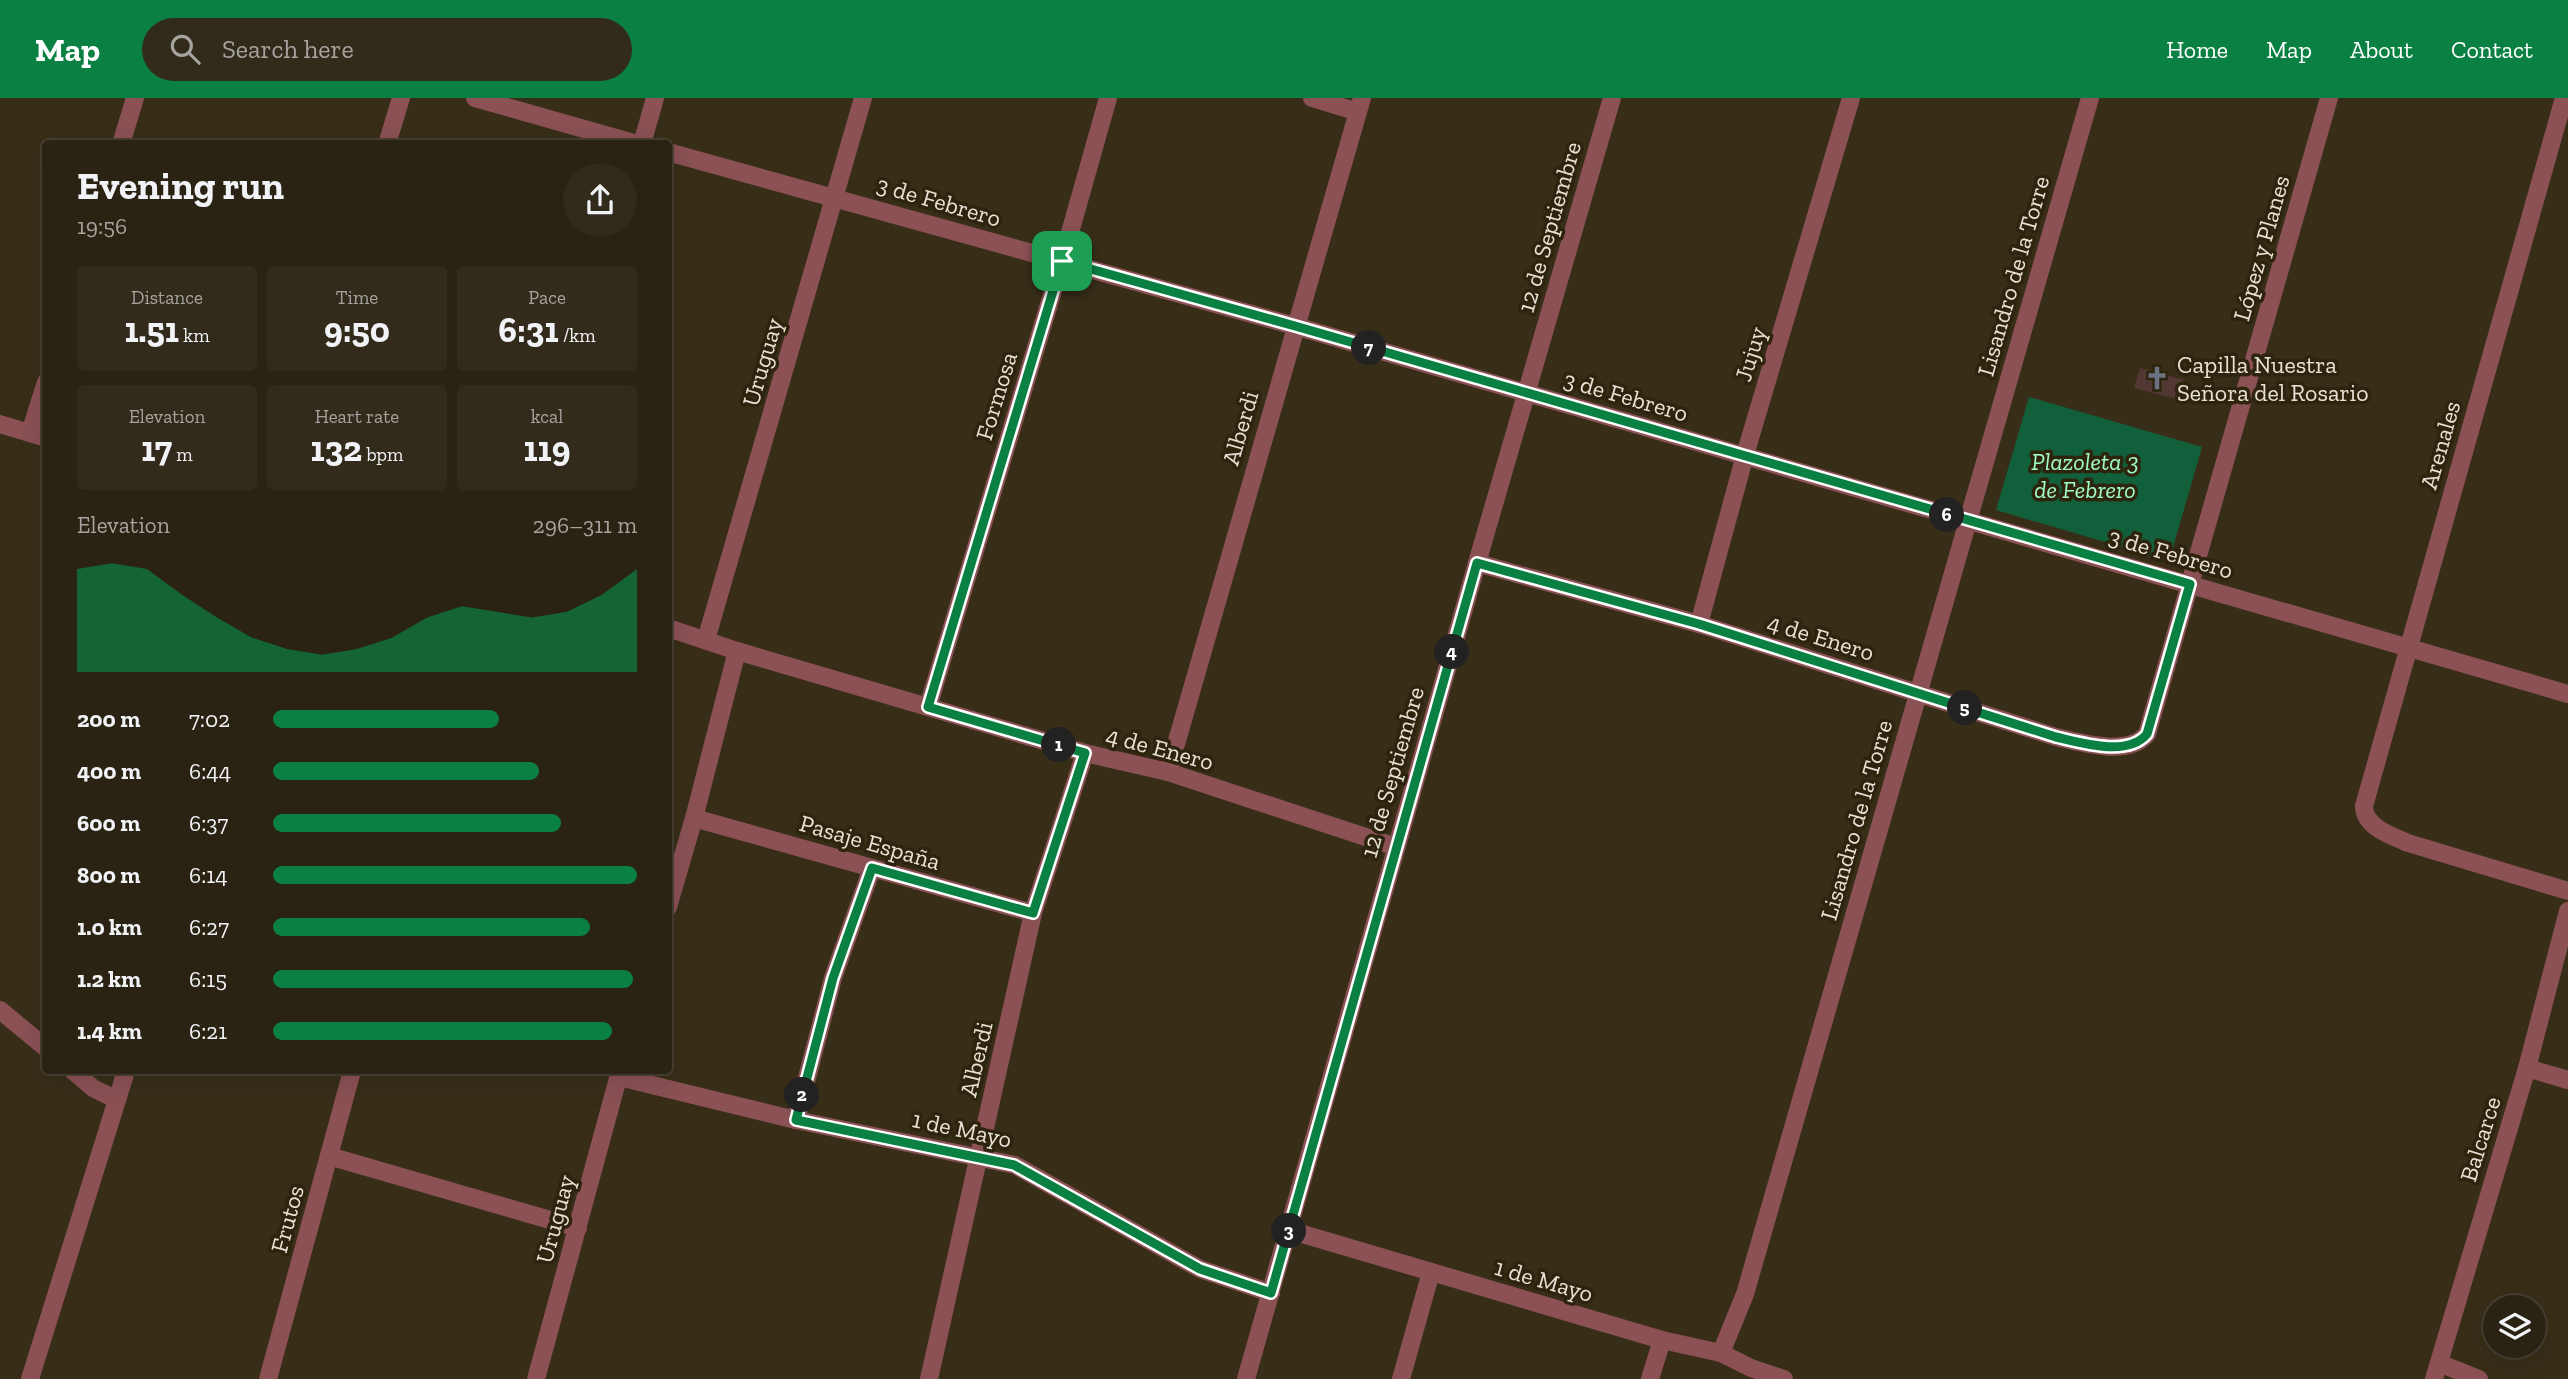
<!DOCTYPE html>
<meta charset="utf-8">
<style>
body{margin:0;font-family:"Zilla Slab",serif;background:#322a1b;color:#f1f3f6;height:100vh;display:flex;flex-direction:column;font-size:26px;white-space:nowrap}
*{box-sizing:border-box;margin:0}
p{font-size:23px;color:#a5a49f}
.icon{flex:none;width:38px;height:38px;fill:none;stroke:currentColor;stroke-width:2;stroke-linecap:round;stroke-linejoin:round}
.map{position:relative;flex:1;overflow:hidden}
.sheet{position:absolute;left:42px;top:42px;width:630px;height:934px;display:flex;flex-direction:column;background:#2a2212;border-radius:7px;box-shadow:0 7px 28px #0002,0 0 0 2px #463f32}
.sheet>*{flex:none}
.tools{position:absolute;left:2483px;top:1197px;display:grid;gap:14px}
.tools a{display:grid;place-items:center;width:63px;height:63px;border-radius:50%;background:#2a2212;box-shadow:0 7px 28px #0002,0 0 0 2px #463f32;font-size:35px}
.pin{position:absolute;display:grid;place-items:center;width:60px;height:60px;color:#fff;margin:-30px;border-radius:14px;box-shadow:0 4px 10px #0006}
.km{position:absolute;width:35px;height:35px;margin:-18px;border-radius:50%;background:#222;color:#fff;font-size:19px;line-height:35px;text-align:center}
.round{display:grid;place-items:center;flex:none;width:74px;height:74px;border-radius:37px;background:#322a1b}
.head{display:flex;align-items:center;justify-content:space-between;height:119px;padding:0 35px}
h1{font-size:38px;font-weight:800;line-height:52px}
.stats{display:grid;grid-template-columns:repeat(3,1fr);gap:10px;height:119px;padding:7px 35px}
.stats div{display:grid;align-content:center;border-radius:7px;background:#322a1b;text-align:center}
.stats b{font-size:35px;font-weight:800}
.stats small{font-size:19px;font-weight:400}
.stats p{font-size:19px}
.chart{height:196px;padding:14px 35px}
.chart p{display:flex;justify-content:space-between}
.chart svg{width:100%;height:126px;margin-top:7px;fill:#0b8043;opacity:.7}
ul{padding:0 35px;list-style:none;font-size:23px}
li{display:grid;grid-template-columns:112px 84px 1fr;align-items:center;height:52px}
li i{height:18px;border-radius:9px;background:#0b8043}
header{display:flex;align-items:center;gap:42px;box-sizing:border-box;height:98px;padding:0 35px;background:#0b8043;color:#fff}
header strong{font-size:33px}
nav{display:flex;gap:38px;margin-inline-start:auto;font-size:24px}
.search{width:490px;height:63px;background:#322a1b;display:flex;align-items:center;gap:18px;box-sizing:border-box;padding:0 24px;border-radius:38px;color:#a5a49f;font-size:26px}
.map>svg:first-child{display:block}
.green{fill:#11603b}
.building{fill:#523832}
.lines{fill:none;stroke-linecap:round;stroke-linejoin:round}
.minor{stroke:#8b5155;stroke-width:18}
.route-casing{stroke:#fff;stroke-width:14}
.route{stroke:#0b8043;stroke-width:9}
.labels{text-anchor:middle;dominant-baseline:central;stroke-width:7;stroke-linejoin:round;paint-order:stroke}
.street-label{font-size:24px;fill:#e8e2d5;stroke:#2e240e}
.poi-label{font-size:24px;fill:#e8e2d5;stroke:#2e240e;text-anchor:start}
.park-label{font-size:24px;font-style:italic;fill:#a1fcc6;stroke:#2e240e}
</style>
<header>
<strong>Map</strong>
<div class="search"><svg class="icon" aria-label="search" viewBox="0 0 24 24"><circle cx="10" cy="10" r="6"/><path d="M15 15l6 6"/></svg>Search here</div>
<nav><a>Home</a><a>Map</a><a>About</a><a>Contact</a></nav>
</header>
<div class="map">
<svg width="2568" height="1281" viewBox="0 0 2568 1281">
<rect width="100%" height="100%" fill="#382e18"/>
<path class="green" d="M2029 299 2202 349 2169 463 1996 412Z"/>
<path class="building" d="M2140 270 2184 282 2179 302 2134 290Z"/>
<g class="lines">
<g class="minor">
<path d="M475 0 637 46"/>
<path d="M1312 0 1358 14"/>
<path d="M2564 0 2364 708C2364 729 2392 738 2408 745L2568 793"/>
<path d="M121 46 135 0"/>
<path d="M387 46 401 0"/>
<path d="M642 46 655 0"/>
<path d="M668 54 1295 228 2568 596"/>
<path d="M0 326 46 340"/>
<path d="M30 335 46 284"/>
<path d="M1477 465 1699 526 2056 639C2082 645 2128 659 2147 636L2329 0"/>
<path d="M1699 526 1745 357 1851 0"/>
<path d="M668 530 737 553 1085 655 1168 674 1396 749"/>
<path d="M706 542 863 0"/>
<path d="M928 609 1062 163 1108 0"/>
<path d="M1168 674 1362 0"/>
<path d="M694 720 1033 815"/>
<path d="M668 809 694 720 737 553"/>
<path d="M0 912 46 950"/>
<path d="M2527 970 2568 982"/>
<path d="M73 973 93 990 117 1002"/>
<path d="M619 979 796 1022 1015 1067 1200 1171 1271 1195"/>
<path d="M796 1022 833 880 872 770"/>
<path d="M329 1058 578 1130"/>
<path d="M1289 1132 1662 1242 1721 1255 1751 1270 1784 1281"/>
<path d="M1721 1255 1745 1196 2090 0"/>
<path d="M2439 1265 2479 1281"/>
<path d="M30 1281 126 973"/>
<path d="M268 1281 352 973"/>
<path d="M536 1281 620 973"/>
<path d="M929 1281 1033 815 1085 655"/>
<path d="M1246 1281 1477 465 1612 0"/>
<path d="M1401 1281 1431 1174"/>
<path d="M1650 1281 1662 1242"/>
<path d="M2434 1281 2527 970 2568 813"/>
</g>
</g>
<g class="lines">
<g class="route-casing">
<path id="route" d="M1062 163 1295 228 2190 486 2147 636C2128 659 2082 645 2056 639L1699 526 1477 465 1271 1195 1200 1171 1014 1067 796 1022 833 880 872 770 1033 815 1085 655 928 609Z"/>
</g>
<use href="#route" class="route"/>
</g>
<defs>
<g id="church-bare" transform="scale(1.89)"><path d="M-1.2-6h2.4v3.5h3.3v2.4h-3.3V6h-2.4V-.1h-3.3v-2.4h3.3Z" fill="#6b7280" stroke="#2e240e" stroke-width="2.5" paint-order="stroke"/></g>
</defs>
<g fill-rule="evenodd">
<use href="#church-bare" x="2157" y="280"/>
</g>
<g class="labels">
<g class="street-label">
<text transform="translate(939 103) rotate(16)">3 de Febrero</text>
<text transform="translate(1549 129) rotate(-74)">12 de Septiembre</text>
<text transform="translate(2261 150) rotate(-74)">López y Planes</text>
<text transform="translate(2013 178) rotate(-74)">Lisandro de la Torre</text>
<text transform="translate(1750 256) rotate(-73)">Jujuy</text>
<text transform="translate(762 264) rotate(-74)">Uruguay</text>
<text transform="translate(996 298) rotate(-73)">Formosa</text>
<text transform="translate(1626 298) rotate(16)">3 de Febrero</text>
<text transform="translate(1240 330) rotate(-74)">Alberdi</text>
<text transform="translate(2440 347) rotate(-74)">Arenales</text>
<text transform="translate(2171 455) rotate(16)">3 de Febrero</text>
<text transform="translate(1821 539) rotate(17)">4 de Enero</text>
<text transform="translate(1160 650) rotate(15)">4 de Enero</text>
<text transform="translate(1392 674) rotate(-74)">12 de Septiembre</text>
<text transform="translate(1856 722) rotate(-74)">Lisandro de la Torre</text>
<text transform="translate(870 744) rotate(16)">Pasaje España</text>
<text transform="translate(976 961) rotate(-77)">Alberdi</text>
<text transform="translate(962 1031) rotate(12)">1 de Mayo</text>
<text transform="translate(2480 1041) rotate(-73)">Balcarce</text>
<text transform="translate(287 1121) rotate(-75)">Frutos</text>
<text transform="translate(555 1121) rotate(-75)">Uruguay</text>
<text transform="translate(1544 1182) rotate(16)">1 de Mayo</text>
</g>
<g class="poi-label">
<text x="2177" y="266">Capilla Nuestra<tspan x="2177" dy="28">Señora del Rosario</tspan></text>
</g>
<g class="park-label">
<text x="2085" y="363">Plazoleta 3<tspan x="2085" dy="28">de Febrero</tspan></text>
</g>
</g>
</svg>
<div class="tools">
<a><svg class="icon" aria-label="layers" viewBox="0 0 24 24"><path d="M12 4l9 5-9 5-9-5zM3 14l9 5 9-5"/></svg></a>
</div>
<div class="pin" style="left:1062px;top:163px;background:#1e9e55"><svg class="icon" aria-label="arrive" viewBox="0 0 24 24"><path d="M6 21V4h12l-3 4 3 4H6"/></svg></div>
<b class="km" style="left:1059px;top:647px">1</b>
<b class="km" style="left:802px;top:997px">2</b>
<b class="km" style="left:1289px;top:1133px">3</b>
<b class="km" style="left:1452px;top:554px">4</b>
<b class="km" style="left:1965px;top:610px">5</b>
<b class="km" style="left:1947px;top:417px">6</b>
<b class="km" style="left:1369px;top:250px">7</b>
<section class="sheet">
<div class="head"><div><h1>Evening run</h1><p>19:56</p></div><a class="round"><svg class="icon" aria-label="share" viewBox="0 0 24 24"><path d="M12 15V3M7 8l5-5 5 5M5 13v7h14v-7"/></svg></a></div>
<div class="stats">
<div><p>Distance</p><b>1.51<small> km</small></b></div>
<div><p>Time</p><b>9:50</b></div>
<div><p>Pace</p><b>6:31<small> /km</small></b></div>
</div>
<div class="stats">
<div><p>Elevation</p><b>17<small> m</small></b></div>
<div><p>Heart rate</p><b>132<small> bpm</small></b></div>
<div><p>kcal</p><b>119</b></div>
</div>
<div class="chart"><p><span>Elevation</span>296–311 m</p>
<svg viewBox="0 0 160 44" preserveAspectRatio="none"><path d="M0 44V8L10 6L20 8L30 17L40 25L50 32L60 36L70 38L80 36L90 32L100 25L110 21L120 23L130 25L140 23L150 17L160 8V44z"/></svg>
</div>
<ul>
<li><b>200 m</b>7:02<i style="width:62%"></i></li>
<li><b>400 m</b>6:44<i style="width:73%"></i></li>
<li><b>600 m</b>6:37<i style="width:79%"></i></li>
<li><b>800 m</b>6:14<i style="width:100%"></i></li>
<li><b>1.0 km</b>6:27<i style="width:87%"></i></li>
<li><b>1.2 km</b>6:15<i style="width:99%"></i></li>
<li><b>1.4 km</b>6:21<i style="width:93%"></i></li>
</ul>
</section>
</div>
